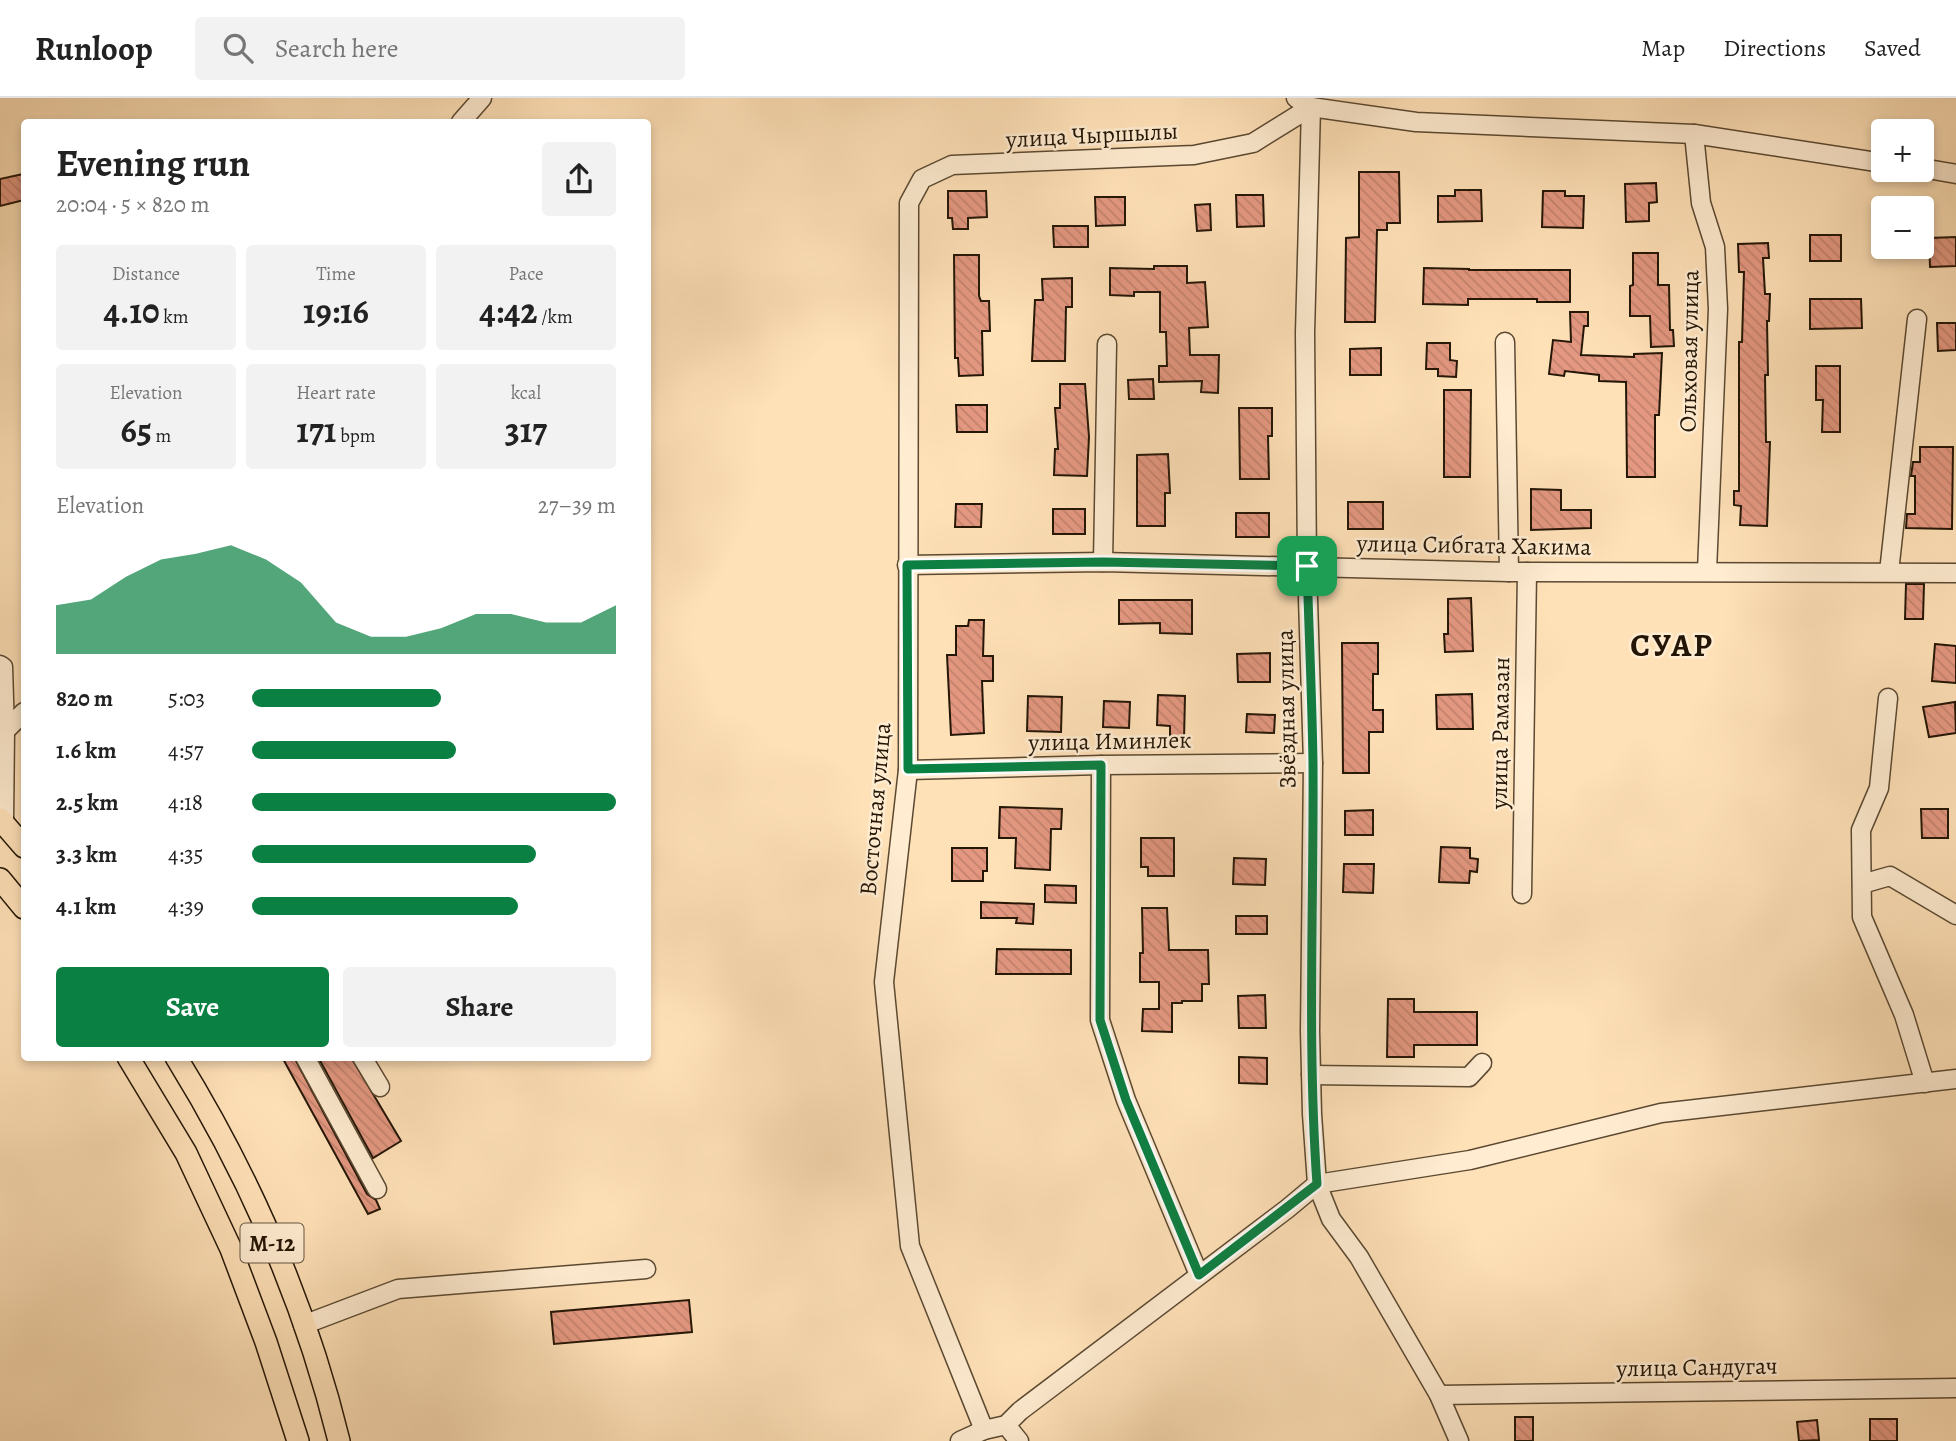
<!DOCTYPE html>
<meta charset="utf-8">
<style>
body{margin:0;font-family:Alegreya,serif;background:#f2f2f2;color:#222;height:100vh;display:flex;flex-direction:column;font-size:26px;white-space:nowrap}
*{box-sizing:border-box;margin:0}
p{font-size:23px;color:#767676}
.icon{flex:none;width:38px;height:38px;fill:none;stroke:currentColor;stroke-width:2;stroke-linecap:round;stroke-linejoin:round}
.map{position:relative;flex:1;overflow:hidden}
.side{position:absolute;left:21px;top:21px;width:630px;height:942px;display:flex;flex-direction:column;background:#fff;border-radius:7px;box-shadow:0 4px 10px #0003}
.side>*{flex:none}
.fabs{position:absolute;left:1871px;top:21px;display:grid;gap:14px}
.fabs a{display:grid;place-items:center;width:63px;height:63px;border-radius:7px;background:#fff;box-shadow:0 4px 10px #0003;font-size:35px}
.pin{position:absolute;display:grid;place-items:center;width:60px;height:60px;color:#fff;margin:-30px;border-radius:14px;box-shadow:0 4px 10px #0006}
.round{display:grid;place-items:center;flex:none;width:74px;height:74px;border-radius:7px;background:#f2f2f2}
.overview{display:flex;align-items:center;justify-content:space-between;height:119px;padding:0 35px}
h1{font-size:38px;font-weight:700;line-height:52px}
.figures{display:grid;grid-template-columns:repeat(3,1fr);gap:10px;height:119px;padding:7px 35px}
.figures div{display:grid;align-content:center;border-radius:7px;background:#f2f2f2;text-align:center}
.figures b{font-size:35px;font-weight:700}
.figures small{font-size:19px;font-weight:400}
.figures p{font-size:19px}
.chart{height:196px;padding:14px 35px}
.chart p{display:flex;justify-content:space-between}
.chart svg{width:100%;height:126px;margin-top:7px;fill:#0b8043;opacity:.7}
.primary-button{display:flex;gap:14px;margin-top:auto;padding:14px 35px}
.primary-button a{flex:1;height:80px;border-radius:7px;background:#0b8043;color:#fff;font-size:28px;font-weight:700;line-height:80px;text-align:center}
.primary-button a+a{background:#f2f2f2;color:#222}
ul{padding:0 35px;list-style:none;font-size:23px}
li{display:grid;grid-template-columns:112px 84px 1fr;align-items:center;height:52px}
li i{height:18px;border-radius:9px;background:#0b8043}
header{display:flex;align-items:center;gap:42px;box-sizing:border-box;height:98px;padding:0 35px;background:#fff;border-bottom:2px solid #e0e0e0}
header strong{font-size:33px}
nav{display:flex;gap:38px;margin-inline-start:auto;font-size:24px}
.search{width:490px;height:63px;background:#f2f2f2;display:flex;align-items:center;gap:18px;box-sizing:border-box;padding:0 24px;border-radius:7px;color:#767676;font-size:26px}
.map>svg:first-child{display:block}
.building{fill:url(#building-back-hatch);stroke:#241606;stroke-width:2}
.lines{fill:none;stroke-linecap:round;stroke-linejoin:round}
.minor-casing{stroke:#5b4932;stroke-width:21}
.major-casing{stroke:#241606;stroke-width:24}
.minor{stroke:#ffecd1;stroke-width:18}
.major{stroke:#ffe1b8;stroke-width:21}
.route-casing{stroke:#fff;stroke-width:14}
.route{stroke:#0b8043;stroke-width:9}
.labels{text-anchor:middle;dominant-baseline:central;stroke-width:5;stroke-linejoin:round;paint-order:stroke}
.shield{fill:#ffecd1;stroke:#665643;stroke-width:2}
.shield-label{font-size:23px;font-weight:bold;fill:#241606}
.street-label{font-size:24px;fill:#241606;stroke:#ffecd1}
.district-label{font-size:32px;font-weight:bold;letter-spacing:2px;fill:#241606;stroke:#ffecd1}
</style>
<header>
<strong>Runloop</strong>
<div class="search"><svg class="icon" aria-label="search" viewBox="0 0 24 24"><circle cx="10" cy="10" r="6"/><path d="M15 15l6 6"/></svg>Search here</div>
<nav><a>Map</a><a>Directions</a><a>Saved</a></nav>
</header>
<div class="map">
<svg width="1956" height="1343" viewBox="0 0 1956 1343">
<defs>
<pattern id="building-back-hatch" width="6" height="6" patternUnits="userSpaceOnUse" patternTransform="scale(1.75)"><rect width="6" height="6" fill="#e49881"/><path d="M-1 5l2 2M0 0l6 6M5-1l2 2" fill="none" stroke="#c3826e"/></pattern>
</defs>
<rect width="100%" height="100%" fill="#ffe1b8"/>
<filter id="stains"><feTurbulence type="fractalNoise" baseFrequency=".00286" numOctaves="4"/><feColorMatrix values="0 0 0 0 .2 0 0 0 0 .09 0 0 0 0 .02 0 0 0 .5 -.17"/></filter>
<radialGradient id="worn" r=".72"><stop offset=".6" stop-color="#630" stop-opacity="0"/><stop offset="1" stop-color="#630" stop-opacity=".3"/></radialGradient>
<g class="building">
<path d="M1359 74H1399L1400 125H1387V132H1377L1375 224H1345L1346 140 1359 139Z"/>
<path d="M23 76 24 102 0 108V81Z"/>
<path d="M1656 85 1657 104 1649 105V123L1626 124 1625 86Z"/>
<path d="M1455 92H1481L1482 123 1438 124V98H1455Z"/>
<path d="M948 93H986L987 119 968 120V131H953L952 120H948Z"/>
<path d="M1543 93H1565V98H1584L1583 130 1542 129Z"/>
<path d="M1236 97H1263L1264 128 1237 129Z"/>
<path d="M1095 99H1125V127L1096 128Z"/>
<path d="M1210 106 1211 132 1197 133 1195 107Z"/>
<path d="M1053 128H1088V149H1054Z"/>
<rect x="1810" y="137" width="31" height="26"/>
<path d="M1956 139V168L1930 169 1929 140Z"/>
<path d="M1768 145 1769 160H1763L1765 196H1770L1769 223H1767L1768 277H1765L1766 344H1770L1767 428 1740 427 1741 408 1734 407V393H1739V244H1742L1744 174H1739L1738 146Z"/>
<path d="M1633 155H1658V187H1669L1670 232H1673L1674 248 1651 249 1650 218H1630V188L1633 187Z"/>
<path d="M954 157H979V198L981 203H989L990 233H982L983 277 959 278 958 260H955Z"/>
<path d="M1154 168H1187V185L1205 184 1208 229 1189 230 1190 257H1219L1218 295 1201 294 1202 283 1159 284V268H1167L1166 234H1160V194H1134V198L1110 197V170L1154 171Z"/>
<path d="M1424 170 1469 171V172H1570V204H1537V201H1468V207L1423 206Z"/>
<path d="M1072 180V209H1066L1065 263H1032L1035 202H1043L1042 181Z"/>
<path d="M1810 201H1861L1862 230 1810 231Z"/>
<path d="M1570 214H1588V228H1584L1581 257 1634 259V256L1662 255 1659 317H1655V379H1627L1626 284 1599 283V277L1565 273 1564 278 1549 276 1553 242 1571 244Z"/>
<path d="M1937 225H1956V252L1938 253Z"/>
<path d="M1427 245H1450V262L1457 263 1456 279 1438 278V271H1426Z"/>
<path d="M1381 250V277H1350V251Z"/>
<path d="M1816 268H1840V334H1822L1823 302H1816Z"/>
<path d="M1153 281 1154 301H1129L1128 282Z"/>
<path d="M1060 286H1085L1089 339 1087 378 1054 377 1055 351H1058L1055 310H1060Z"/>
<path d="M1444 292H1471L1470 379H1444Z"/>
<path d="M956 307H987V334H957Z"/>
<path d="M1239 310H1272V338H1268L1269 381H1240Z"/>
<path d="M1920 349H1953L1952 431 1906 430 1907 416H1915V378H1911L1913 364H1920Z"/>
<path d="M1168 356 1170 395H1165V428H1137V357Z"/>
<path d="M1531 391 1561 392V412H1591V430L1531 432Z"/>
<rect x="1348" y="404" width="35" height="27"/>
<path d="M956 406H982L981 429H955Z"/>
<rect x="1053" y="411" width="32" height="25"/>
<rect x="1236" y="415" width="33" height="24"/>
<path d="M1906 486H1924L1923 521H1905Z"/>
<path d="M1471 500 1473 553 1445 554 1444 536H1448V501Z"/>
<path d="M1119 502H1192V536L1160 535V525L1119 526Z"/>
<path d="M969 522H984L983 558H993V583H982L984 635 951 637 947 557H956V528H968Z"/>
<path d="M1342 545H1378V576H1373V612H1383V634H1369V675H1343Z"/>
<path d="M1935 546 1956 548V585L1932 583Z"/>
<path d="M1270 555V584H1238L1237 556Z"/>
<path d="M1472 596 1473 631H1437L1436 597Z"/>
<path d="M1158 597 1185 598 1184 642 1170 641V628L1157 627Z"/>
<path d="M1028 598 1062 599 1061 634 1027 633Z"/>
<path d="M1104 603 1130 604 1129 630 1103 629Z"/>
<path d="M1955 604 1956 635 1929 639 1923 609Z"/>
<path d="M1247 616 1275 617 1274 635 1246 634Z"/>
<path d="M1000 709 1062 711 1061 731H1051L1050 772 1015 770 1016 740H999Z"/>
<path d="M1921 711H1948V740H1922Z"/>
<path d="M1373 712V737H1345V713Z"/>
<path d="M1141 740H1174V778H1148V769H1141Z"/>
<path d="M1441 749 1470 750V760L1478 761 1477 774 1470 773 1469 785 1439 784Z"/>
<path d="M952 750H987V773H983V783H952Z"/>
<path d="M1234 760 1266 761 1265 787 1233 786Z"/>
<path d="M1344 766H1374L1373 795 1343 794Z"/>
<path d="M1045 787 1076 788V805L1045 804Z"/>
<path d="M981 804 1034 806 1033 826 1016 825 1017 820H981Z"/>
<path d="M1142 810H1167L1169 852H1208L1209 886H1202V903H1182V905H1172V934L1142 933 1143 911H1159V884H1140V855H1143Z"/>
<rect x="1236" y="818" width="31" height="18"/>
<path d="M997 851 1071 852V876H996Z"/>
<path d="M1265 897 1266 930H1239L1238 898Z"/>
<path d="M1388 901H1414V914H1477V947H1414V959H1387Z"/>
<path d="M282 959H294L367 1096 376 1102 380 1111 368 1116Z"/>
<path d="M318 959H351L401 1043 373 1060Z"/>
<path d="M1239 959 1267 960V986L1239 985Z"/>
<path d="M689 1202 692 1234 554 1246 551 1214Z"/>
<rect x="1515" y="1319" width="18" height="24"/>
<rect x="1870" y="1321" width="27" height="22"/>
<path d="M1817 1322 1819 1342 1799 1343 1797 1324Z"/>
</g>
<g class="lines">
<g class="minor-casing">
<g id="minor">
<path d="M1296 0 1311 9"/>
<path d="M1311 9 1305 235 1307 468 1313 665 1310 933 1312 1016 1317 1086 1331 1121 1359 1159 1439 1297 1459 1343"/>
<path d="M461 24 482 0"/>
<path d="M1694 36 1701 105 1715 149 1718 211 1707 473"/>
<path d="M1922 70 1956 76"/>
<path d="M1505 244 1509 474"/>
<path d="M1103 464 1107 246"/>
<path d="M907 467 1103 464 1509 474 1956 475"/>
<path d="M1889 474 1917 221"/>
<path d="M0 567 3 569 5 633 4 725"/>
<path d="M1888 600 1879 690 1861 732 1862 819 1904 917 1925 985"/>
<path d="M5 633 24 614"/>
<path d="M1101 667 1100 922 1126 1002 1199 1177"/>
<path d="M908 672 1101 667 1313 665"/>
<path d="M1862 786 1890 778 1956 817"/>
<path d="M1522 796 1527 474"/>
<path d="M305 959 377 1091"/>
<path d="M362 959 380 989"/>
<path d="M1311 977 1469 979 1482 965"/>
<path d="M303 1227 398 1191 646 1171"/>
<path d="M1439 1297 1956 1290"/>
<path d="M1006 1327 1019 1343"/>
<path d="M984 1332 910 1148 884 884 908 672 909 105 922 81 952 67 1194 57 1253 45 1311 9 1416 24 1694 36 1883 65"/>
<path d="M960 1343 984 1332 1006 1327 1020 1313 1287 1111 1317 1086 1470 1062 1661 1015 1956 981"/>
</g>
</g>
<g class="major-casing">
<g id="major">
<path d="M0 721 24 749"/>
<path d="M0 781 24 810"/>
<path d="M128 959 186 1055 231 1151 266 1244 298 1343"/>
<path d="M176 959C249 1077 306 1208 339 1343"/>
</g>
</g>
<use href="#minor" class="minor"/>
<use href="#major" class="major"/>
</g>
<g class="lines">
<g class="route-casing">
<path id="route" d="M1103 464 1307 468C1309 534 1312 600 1313 665 1314 806 1307 945 1317 1086L1199 1177 1126 1002 1100 922 1101 667 908 671 907 467Z"/>
</g>
<use href="#route" class="route"/>
</g>
<g class="labels">
<rect class="shield" x="240.5" y="1125.5" width="63" height="39" rx="5"/>
<g class="shield-label">
<text x="272" y="1145">М-12</text>
</g>
<g class="street-label">
<text transform="translate(1092 37) rotate(-3)">улица Чыршылы</text>
<text transform="translate(1689 253) rotate(-89)">Ольховая улица</text>
<text transform="translate(1474 447) rotate(1)">улица Сибгата Хакима</text>
<text transform="translate(1286 611) rotate(-91)">Звёздная улица</text>
<text transform="translate(1500 635) rotate(-89)">улица Рамазан</text>
<text transform="translate(1110 643) rotate(-1)">улица Иминлек</text>
<text transform="translate(875 711) rotate(-85)">Восточная улица</text>
<text transform="translate(1697 1269) rotate(-1)">улица Сандугач</text>
</g>
<g class="district-label">
<text x="1672" y="547">СУАР</text>
</g>
</g>
<rect width="100%" height="100%" filter="url(#stains)"/>
<rect width="100%" height="100%" fill="url(#worn)"/>
</svg>
<div class="fabs">
<a>+</a>
<a>−</a>
</div>
<div class="pin" style="left:1307px;top:468px;background:#1e9e55"><svg class="icon" aria-label="arrive" viewBox="0 0 24 24"><path d="M6 21V4h12l-3 4 3 4H6"/></svg></div>
<section class="side">
<div class="overview"><div><h1>Evening run</h1><p>20:04 · 5 × 820 m</p></div><a class="round"><svg class="icon" aria-label="share" viewBox="0 0 24 24"><path d="M12 15V3M7 8l5-5 5 5M5 13v7h14v-7"/></svg></a></div>
<div class="figures">
<div><p>Distance</p><b>4.10<small> km</small></b></div>
<div><p>Time</p><b>19:16</b></div>
<div><p>Pace</p><b>4:42<small> /km</small></b></div>
</div>
<div class="figures">
<div><p>Elevation</p><b>65<small> m</small></b></div>
<div><p>Heart rate</p><b>171<small> bpm</small></b></div>
<div><p>kcal</p><b>317</b></div>
</div>
<div class="chart"><p><span>Elevation</span>27–39 m</p>
<svg viewBox="0 0 160 44" preserveAspectRatio="none"><path d="M0 44V27L10 25L20 17L30 11L40 9L50 6L60 11L70 19L80 33L90 38L100 38L110 35L120 30L130 30L140 33L150 33L160 27V44z"/></svg>
</div>
<ul>
<li><b>820 m</b>5:03<i style="width:52%"></i></li>
<li><b>1.6 km</b>4:57<i style="width:56%"></i></li>
<li><b>2.5 km</b>4:18<i style="width:100%"></i></li>
<li><b>3.3 km</b>4:35<i style="width:78%"></i></li>
<li><b>4.1 km</b>4:39<i style="width:73%"></i></li>
</ul>
<div class="primary-button"><a>Save</a><a>Share</a></div>
</section>
</div>
